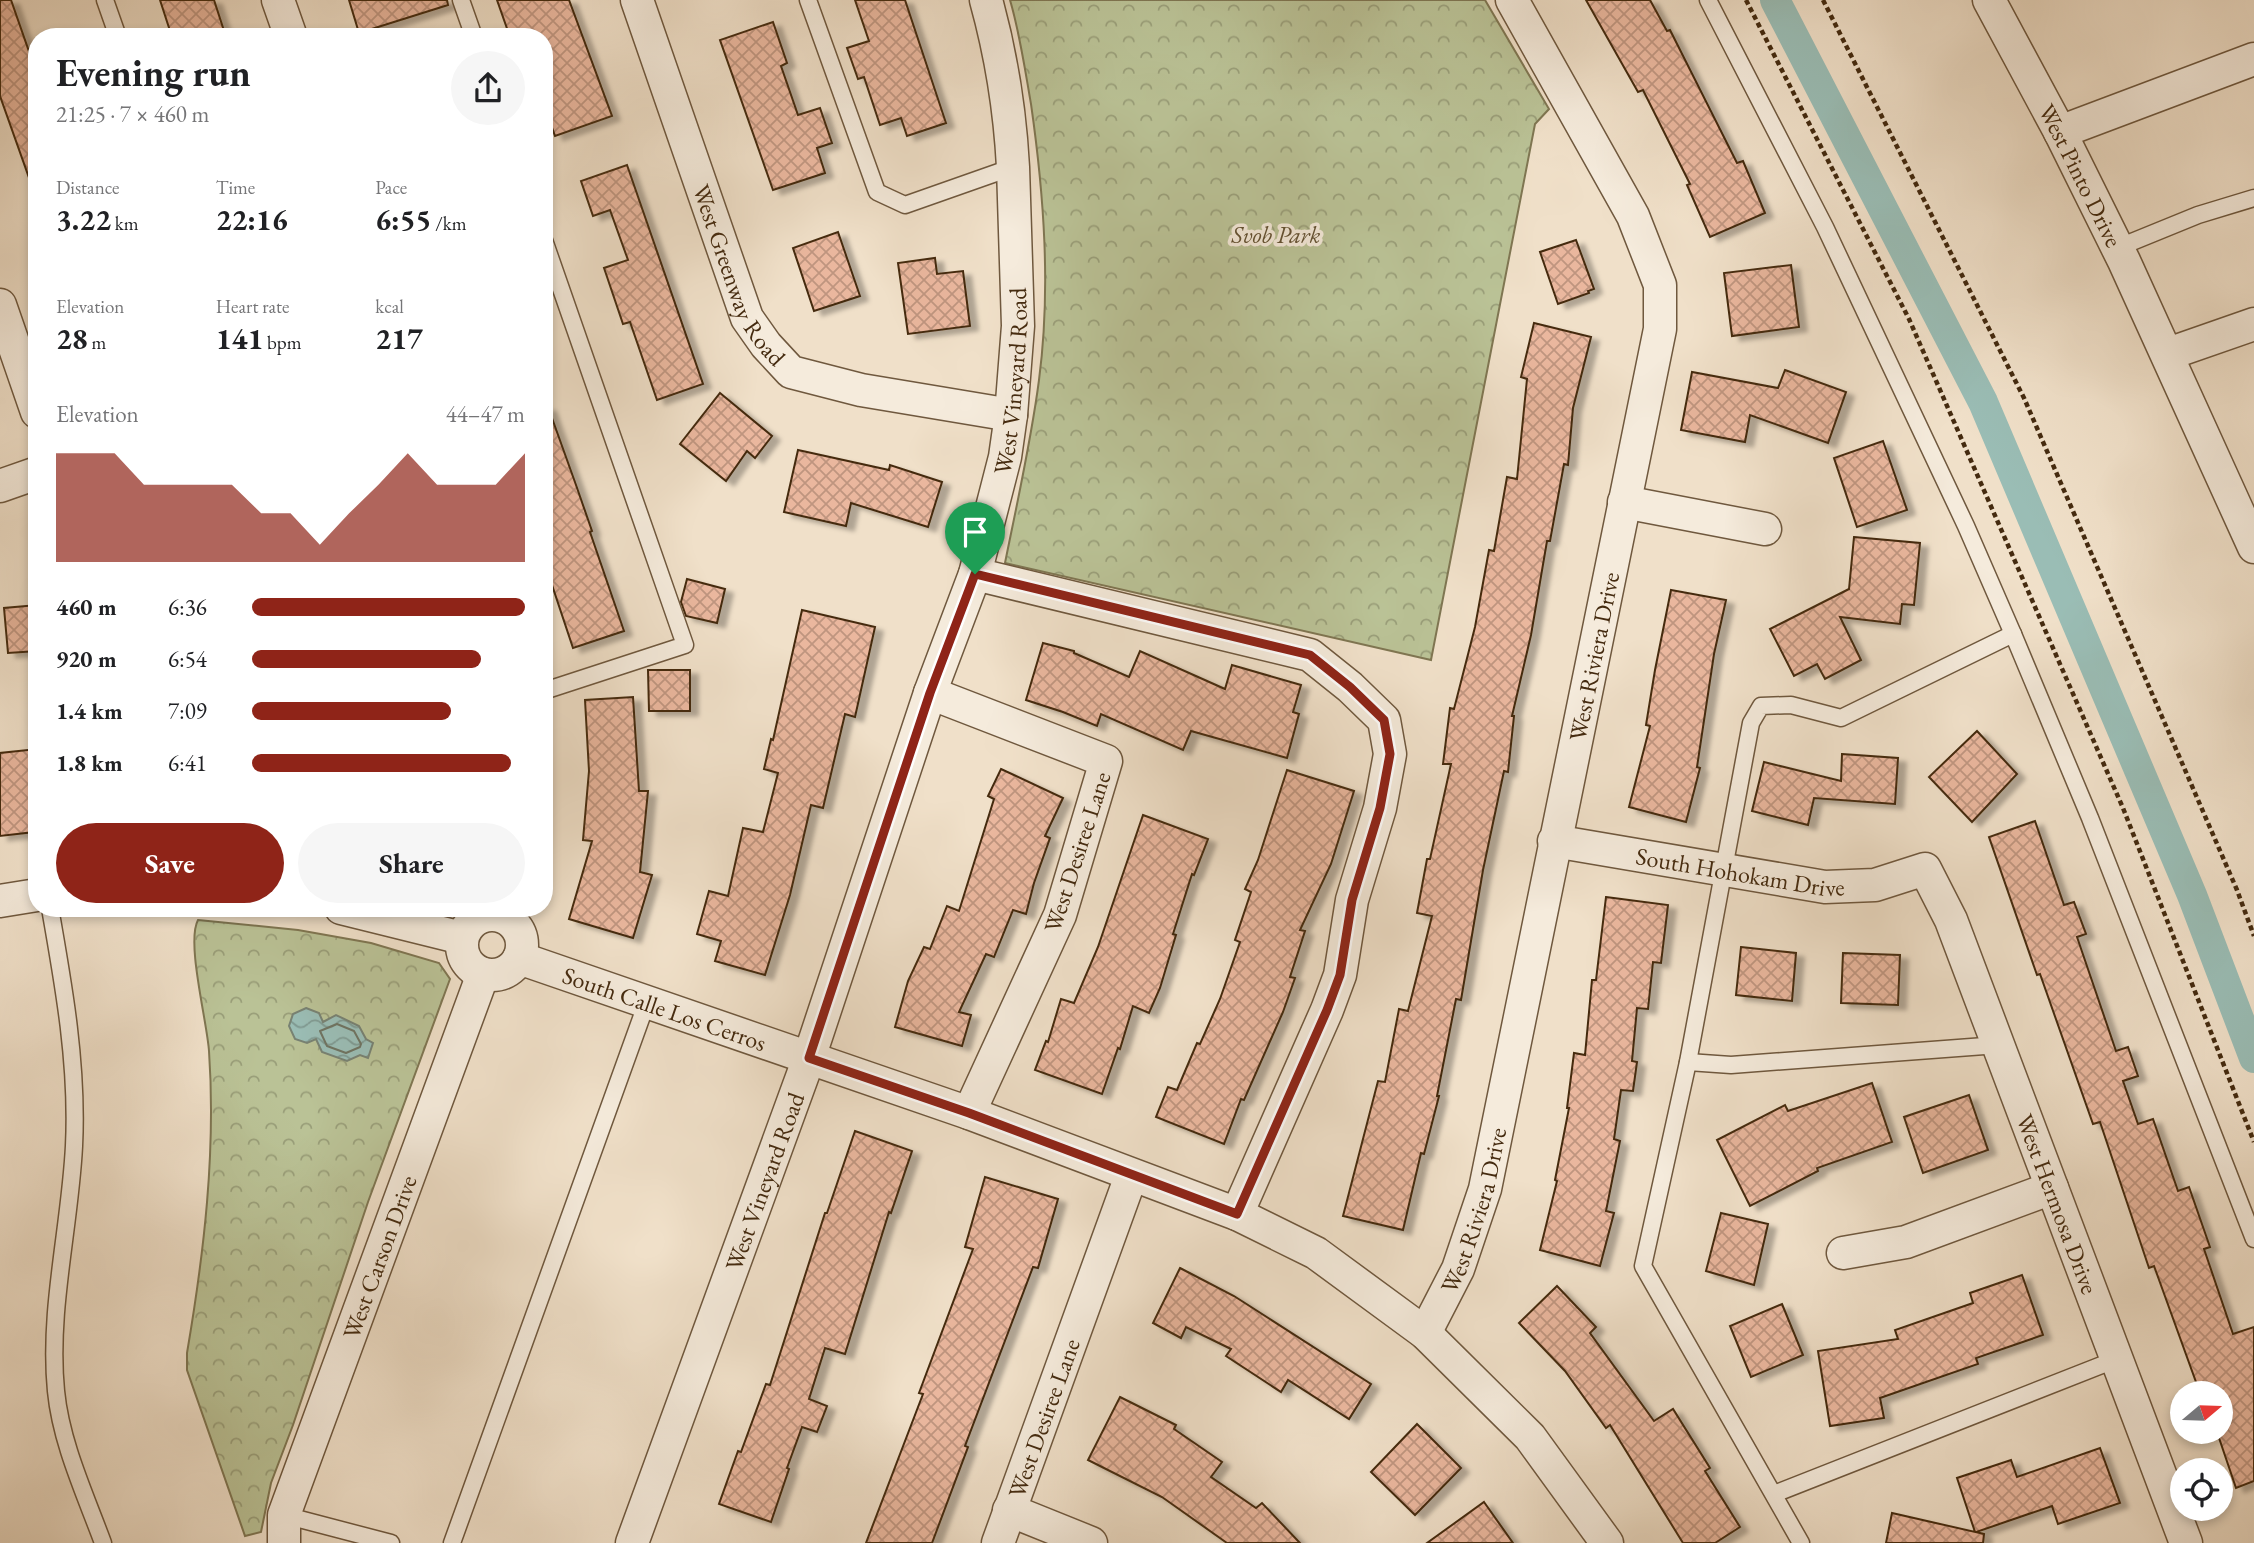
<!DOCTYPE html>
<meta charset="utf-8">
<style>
body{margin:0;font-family:"EB Garamond",serif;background:#f6f6f6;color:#202124;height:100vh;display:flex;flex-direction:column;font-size:26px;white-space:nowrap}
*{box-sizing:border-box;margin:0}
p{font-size:23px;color:#757577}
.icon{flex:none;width:38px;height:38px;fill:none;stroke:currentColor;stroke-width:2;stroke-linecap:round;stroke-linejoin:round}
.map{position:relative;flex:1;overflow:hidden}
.sheet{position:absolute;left:28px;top:28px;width:525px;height:889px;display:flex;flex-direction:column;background:#fff;border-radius:28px;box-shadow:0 4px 10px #0003}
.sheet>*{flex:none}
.needle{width:46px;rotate:71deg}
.buttons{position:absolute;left:2170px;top:1381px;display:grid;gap:14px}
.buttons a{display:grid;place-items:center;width:63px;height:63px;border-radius:50%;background:#fff;box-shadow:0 4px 10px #0003;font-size:35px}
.pin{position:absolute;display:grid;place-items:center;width:60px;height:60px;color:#fff;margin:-72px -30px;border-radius:50% 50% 50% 0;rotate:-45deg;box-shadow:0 0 7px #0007}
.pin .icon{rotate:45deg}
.round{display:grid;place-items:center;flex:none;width:74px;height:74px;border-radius:37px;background:#f6f6f6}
.headline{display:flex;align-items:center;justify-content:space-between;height:119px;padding:0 28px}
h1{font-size:38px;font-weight:700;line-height:52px}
.figures{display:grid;grid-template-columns:repeat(3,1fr);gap:10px;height:119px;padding:7px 28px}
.figures div{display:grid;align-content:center}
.figures b{font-size:30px;font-weight:700}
.figures small{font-size:19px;font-weight:400}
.figures p{font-size:19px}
.chart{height:196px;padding:14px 28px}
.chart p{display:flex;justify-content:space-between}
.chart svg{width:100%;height:126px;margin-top:7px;fill:#8f2418;opacity:.7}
.action{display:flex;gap:14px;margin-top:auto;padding:14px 28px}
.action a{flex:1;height:80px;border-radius:42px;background:#8f2418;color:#fff;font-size:28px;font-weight:700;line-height:80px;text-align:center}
.action a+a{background:#f6f6f6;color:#202124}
ul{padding:0 28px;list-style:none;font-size:23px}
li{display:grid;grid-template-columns:112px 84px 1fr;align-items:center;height:52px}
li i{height:18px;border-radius:9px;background:#8f2418}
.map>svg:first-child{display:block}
.park{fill:url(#park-crowns);stroke:#7f7652;stroke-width:2}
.water{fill:url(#water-waves);stroke:#788273;stroke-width:2}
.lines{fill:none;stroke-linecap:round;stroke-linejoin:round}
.shore{stroke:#6f7462;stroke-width:2}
.canal{stroke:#9abdb5;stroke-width:30}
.building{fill:url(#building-cross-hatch);stroke:#442a0f;stroke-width:2;filter:url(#shadow)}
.lane-casing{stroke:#6f583e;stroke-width:19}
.street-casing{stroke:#6f583e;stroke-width:35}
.path{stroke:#442a0f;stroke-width:4.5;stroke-dasharray:5 3.5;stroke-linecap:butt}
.lane{stroke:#f5ebdc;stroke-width:16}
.street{stroke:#f5ebdc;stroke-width:32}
.route-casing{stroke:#fff;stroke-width:14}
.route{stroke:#8f2418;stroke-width:9}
.labels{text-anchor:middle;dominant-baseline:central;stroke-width:7;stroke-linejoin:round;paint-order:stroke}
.street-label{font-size:24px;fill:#442a0f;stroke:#f5ebdc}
.park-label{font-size:24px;font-style:italic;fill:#625031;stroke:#f5ebdc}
</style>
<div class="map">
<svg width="2254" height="1543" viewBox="0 0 2254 1543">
<defs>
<pattern id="park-crowns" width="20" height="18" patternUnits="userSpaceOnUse" patternTransform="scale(1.75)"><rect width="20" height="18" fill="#bac296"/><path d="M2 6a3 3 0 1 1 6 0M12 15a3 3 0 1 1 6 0" fill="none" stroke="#999e79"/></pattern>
<pattern id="water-waves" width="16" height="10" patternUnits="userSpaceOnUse" patternTransform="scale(1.75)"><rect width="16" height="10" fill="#9abdb5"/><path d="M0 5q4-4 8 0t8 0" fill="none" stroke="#7f9a92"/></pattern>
<pattern id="building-cross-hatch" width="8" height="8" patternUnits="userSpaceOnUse" patternTransform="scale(1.75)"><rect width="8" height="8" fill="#eab79e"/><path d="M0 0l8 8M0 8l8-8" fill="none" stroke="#bf957f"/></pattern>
<filter id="shadow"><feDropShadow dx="8" dy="4.5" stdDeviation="2" flood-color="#0004"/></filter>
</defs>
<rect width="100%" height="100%" fill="#f0e0c9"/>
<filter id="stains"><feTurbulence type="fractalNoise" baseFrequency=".00286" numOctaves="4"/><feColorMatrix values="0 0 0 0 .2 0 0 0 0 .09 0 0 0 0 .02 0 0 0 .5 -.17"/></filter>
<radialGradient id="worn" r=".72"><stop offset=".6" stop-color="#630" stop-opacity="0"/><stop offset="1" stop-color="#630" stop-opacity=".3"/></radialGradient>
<g class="park">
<path d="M1010 0H1485L1549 109 1535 124 1431 660 1005 563C1017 503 1031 442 1039 380 1051 289 1044 195 1031 104 1025 70 1020 34 1010 0Z"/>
<path d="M198 920 298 930 371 943 439 963 450 979 368 1202 293 1425 271 1483 261 1532 245 1536 187 1370V1353C204 1253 216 1152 209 1051 207 1021 186 942 198 920Z"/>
</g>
<path class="water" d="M306 1008 319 1013 323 1022 336 1015 359 1026 366 1039 373 1043 368 1058 360 1055 347 1061 322 1052 316 1039 307 1043 295 1039 289 1026 293 1014Z"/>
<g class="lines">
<path class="shore" d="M337 1024 354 1031 361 1044 360 1047 346 1053 327 1046 320 1031Z"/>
<path class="canal" d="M1775 0 1983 402 2192 895 2254 1058"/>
</g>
<g class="building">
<path d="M0 0H11L32 60 37 59V189H33L0 96Z"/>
<path d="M160 0H214L226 37H172Z"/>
<path d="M349 0H447L448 5 359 33Z"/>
<path d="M497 0H569L612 116 555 136 544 105V37H510Z"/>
<path d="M855 0H905L946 123 907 136 901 118 880 125 864 77 858 79 847 48 869 41Z"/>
<path d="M1586 0H1650L1667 31 1670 30 1737 163 1743 161 1765 213 1710 237 1687 185 1690 184 1643 90 1638 92Z"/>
<path d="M773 22 787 63 781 66 798 115 820 108 832 143 817 148 825 173 773 190 720 40Z"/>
<path d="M627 165 703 384 657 400 630 322 623 324 604 268 628 260 610 210 593 216 581 181Z"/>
<path d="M838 232 860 296 814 311 793 248Z"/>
<path d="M1576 240 1594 289 1588 291 1589 293 1558 304 1540 252Z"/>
<path d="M935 258 937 274 963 271 970 326 908 334 898 263Z"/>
<path d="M1791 265 1799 327 1732 336 1724 273Z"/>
<path d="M1534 323 1591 337 1573 408 1568 465 1564 464 1550 541H1547L1531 635 1512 716H1514L1508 772 1504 771 1483 870 1461 1000 1456 999 1437 1096H1439L1424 1154 1421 1153 1403 1230 1343 1216 1378 1081 1385 1082 1399 1009 1408 1011 1432 916 1417 913 1427 859H1430L1451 764H1443L1450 708 1454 709 1475 627 1489 550 1494 551 1507 477 1517 479 1527 379 1521 377Z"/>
<path d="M1785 370 1846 392 1828 443 1750 415 1745 442 1681 430 1692 372 1778 388Z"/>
<path d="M720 393 772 436 755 458 747 451 726 481 680 444Z"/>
<path d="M544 407H548L576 485 592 531 590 532 624 631 573 648 544 561Z"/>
<path d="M1883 441 1907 510 1857 527 1834 458Z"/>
<path d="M798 450 889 470 890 465 942 482 928 527 851 503 846 526 784 512Z"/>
<path d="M1854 537 1920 543 1914 605 1902 604 1900 624 1840 617 1861 660 1825 679 1817 664 1794 676 1770 629 1849 589Z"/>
<path d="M687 579 725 589 717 623 686 616 681 602Z"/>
<path d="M1671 590 1726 600 1714 654 1697 767 1700 768 1686 822 1629 807 1650 726 1646 725 1655 670Z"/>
<path d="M37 605V651L8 653 4 608Z"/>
<path d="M802 610 875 627 855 717 845 714 823 808 811 805 790 895 765 975 715 961 721 941 697 934 709 891 728 896 743 828 763 832 778 773 764 769 771 739 773 740Z"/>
<path d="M1043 643 1074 651V653L1129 677 1140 651 1225 689 1232 665 1301 685 1293 712 1299 714 1287 758 1191 731 1183 750 1101 714 1097 726 1063 712 1026 700Z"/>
<path d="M648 670H690V711H649Z"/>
<path d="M633 697 639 791H648L640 872 652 875 633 938 569 919 592 841 583 840 589 771 585 700Z"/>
<path d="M1977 731 2017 774 1972 822 1929 777Z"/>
<path d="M37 749V802L31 803 34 832 0 836V753Z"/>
<path d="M1842 754 1898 758 1895 804 1814 798 1808 825 1752 811 1764 762 1841 781Z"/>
<path d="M1001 769 1063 798 1045 836 1050 838 1034 883 1026 914 1013 910 994 957 986 954 959 1012 971 1015 962 1046 895 1027 908 981 924 947 930 949 947 906 959 911 994 799 988 796Z"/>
<path d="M1287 770 1354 791 1331 864 1300 930 1305 931 1290 977 1295 978 1283 1012 1244 1100 1241 1099 1224 1144 1156 1117 1168 1087 1177 1090 1197 1043 1200 1044 1220 999 1240 942 1235 940 1251 892 1245 889 1258 860Z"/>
<path d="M1143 815 1208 839 1194 875 1192 874 1173 934 1176 935 1160 988 1149 1013 1133 1006 1120 1049 1118 1048 1102 1094 1035 1070 1046 1041 1048 1042 1061 999 1074 1003 1098 947Z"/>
<path d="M2035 821 2064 905 2074 902 2086 934 2077 937 2116 1051 2128 1047 2138 1076 2123 1081 2138 1124 2153 1119 2178 1191 2189 1187 2210 1247 2204 1249 2233 1334 2254 1327V1481L2236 1488 2217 1432H2221V1393H2200L2154 1266 2149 1268 2100 1122 2093 1124 2040 974 2037 975 1989 837Z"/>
<path d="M1606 897 1668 905 1661 963 1653 962 1648 1009 1637 1008 1632 1061 1637 1062 1633 1091 1621 1090 1614 1139 1620 1141 1606 1211 1614 1213 1600 1266 1540 1250 1557 1181 1555 1180 1569 1108H1567L1574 1053 1585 1055 1592 980H1596Z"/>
<path d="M1741 947 1796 953 1792 1001 1736 995Z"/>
<path d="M1843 953 1900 955 1898 1005 1841 1003Z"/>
<path d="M1872 1083 1892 1142 1817 1168 1818 1171 1750 1206 1717 1140 1785 1105 1788 1111Z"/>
<path d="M1969 1095 1988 1150 1923 1173 1904 1117Z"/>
<path d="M855 1131 912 1151 891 1213 889 1212 845 1354 825 1348 809 1399 827 1406 817 1432 802 1427 787 1468 789 1469 771 1522 719 1504 738 1451 741 1452 766 1384 770 1385 825 1213H827Z"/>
<path d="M985 1177 1058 1199 1038 1268 1033 1267 965 1446 968 1447 932 1543H866L923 1394 919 1393 973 1249 965 1247Z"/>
<path d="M1721 1213 1768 1224 1754 1285 1706 1271Z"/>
<path d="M1180 1268 1234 1296 1371 1384 1349 1419 1288 1380 1281 1392 1226 1356 1231 1349 1186 1327 1181 1338 1153 1323Z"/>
<path d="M2022 1275 2043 1335 1976 1358 1978 1364 1880 1398 1884 1418 1830 1426 1818 1351 1898 1339 1895 1330 1973 1303 1970 1293Z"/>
<path d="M1557 1286 1596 1327 1590 1333 1654 1421 1673 1409 1710 1468 1705 1471 1740 1527 1715 1543H1683L1610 1425 1606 1428 1565 1371 1519 1323Z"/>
<path d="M1782 1304 1803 1355 1751 1377 1730 1326Z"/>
<path d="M1120 1397 1176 1425 1174 1429 1222 1462 1211 1477 1256 1508 1262 1503 1300 1543H1227L1162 1497 1088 1460Z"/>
<path d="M1417 1424 1461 1468 1415 1515 1371 1472Z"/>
<path d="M2100 1448 2120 1503 2058 1524 2052 1506 1976 1532 1984 1534 1983 1543H1886L1892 1513 1975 1532 1957 1478 2011 1460 2017 1477Z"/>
<path d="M1484 1502 1513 1543H1427Z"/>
</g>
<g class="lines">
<g class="lane-casing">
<g id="lane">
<path d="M105 0 118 37"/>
<path d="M461 0 474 37"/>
<path d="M808 0 877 192 905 205 1013 167"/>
<path d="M1708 0 1825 227 1966 526 2013 634 2090 818 2254 1239"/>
<path d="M544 240 685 645 544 691"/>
<path d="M2117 248 2198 215 2254 198"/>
<path d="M50 908C64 987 78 1066 74 1146 70 1227 48 1310 56 1391 61 1443 85 1494 103 1543"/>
<path d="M1688 1062 1731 1065 1998 1045"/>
<path d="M1774 1494 2117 1359"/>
<path d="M284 1515 391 1543"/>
<path d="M452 1543 647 1002"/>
<path d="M1801 1543 1643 1266 1688 1062 1751 723 1761 706 1791 705 1841 718 2013 634"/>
</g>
</g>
<g class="street-casing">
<g id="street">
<path d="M278 0 291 37"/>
<path id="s1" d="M637 0 747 318 766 345 791 372 861 390 1011 415"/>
<path id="s2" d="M1989 0 2060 132 2124 261 2254 547"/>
<path d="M2060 132 2254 59"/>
<path d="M0 305 37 412"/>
<path d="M2168 354 2254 324"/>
<path d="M0 486 37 473"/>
<path d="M1624 502 1765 529"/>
<path d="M975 574 1310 655 1350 687 1384 720 1390 754 1380 808 1352 900 1340 975 1327 1010 1237 1214"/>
<path d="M930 693 1106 761 1060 915 969 1113"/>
<path id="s3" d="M1554 841 1825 887 1875 885 1925 869 1951 920 2186 1543"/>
<path d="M0 901 37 895"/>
<path d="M341 908 462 938"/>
<circle cx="492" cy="945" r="30"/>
<path id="s4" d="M519 958 969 1113 1237 1214 1316 1253 1425 1333 1530 1437 1607 1543"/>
<path d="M1843 1253 1906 1242 2052 1188"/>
<path id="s5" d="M1425 1333 1458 1269 1485 1189 1660 329V285L1633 216 1512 0"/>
<path d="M1009 1510 1091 1543"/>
<path id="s6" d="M284 1543V1515L483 974"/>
<path id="s7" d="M632 1543 809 1058 930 693 975 574 1005 457 1011 415 1018 326 1013 167C1010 111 1001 54 986 0"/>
<path id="s8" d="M998 1543 1131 1176"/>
</g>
</g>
<g class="path">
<path d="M1746 0 1909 319 2123 808 2254 1142"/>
<path d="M1823 0 2024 398 2237 890 2254 936"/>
</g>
<use href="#lane" class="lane"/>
<use href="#street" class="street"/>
</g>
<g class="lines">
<g class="route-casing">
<path id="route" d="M975 574 1310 655 1350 687 1384 720 1390 754 1380 808 1352 900 1340 975 1327 1010 1237 1214 969 1113 809 1058 930 693Z"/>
</g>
<use href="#route" class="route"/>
</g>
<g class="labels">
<g class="street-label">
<text stroke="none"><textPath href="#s2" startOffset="198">West Pinto Drive</textPath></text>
<text stroke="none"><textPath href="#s1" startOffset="294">West Greenway Road</textPath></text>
<text stroke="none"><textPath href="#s7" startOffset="1225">West Vineyard Road</textPath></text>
<text stroke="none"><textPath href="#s5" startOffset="700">West Riviera Drive</textPath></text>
<text transform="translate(1077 852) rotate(-72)">West Desiree Lane</text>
<text stroke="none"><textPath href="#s3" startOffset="189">South Hohokam Drive</textPath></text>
<text stroke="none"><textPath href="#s4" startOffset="154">South Calle Los Cerros</textPath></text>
<text stroke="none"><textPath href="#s7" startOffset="385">West Vineyard Road</textPath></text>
<text stroke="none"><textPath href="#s3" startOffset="738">West Hermosa Drive</textPath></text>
<text stroke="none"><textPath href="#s5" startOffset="133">West Riviera Drive</textPath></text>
<text stroke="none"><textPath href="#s6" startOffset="303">West Carson Drive</textPath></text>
<text stroke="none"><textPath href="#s8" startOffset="133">West Desiree Lane</textPath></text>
</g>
<g class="park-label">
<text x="1276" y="234">Svob Park</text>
</g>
</g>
<rect width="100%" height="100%" filter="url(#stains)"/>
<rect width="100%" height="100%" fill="url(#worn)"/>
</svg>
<div class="buttons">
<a><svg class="needle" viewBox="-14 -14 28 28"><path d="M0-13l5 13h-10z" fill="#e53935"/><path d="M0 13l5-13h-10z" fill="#757577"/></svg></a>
<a><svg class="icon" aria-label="locate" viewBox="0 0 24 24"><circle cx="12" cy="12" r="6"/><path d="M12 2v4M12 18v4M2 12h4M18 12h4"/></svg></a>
</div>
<div class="pin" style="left:975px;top:574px;background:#1e9e55"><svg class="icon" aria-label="arrive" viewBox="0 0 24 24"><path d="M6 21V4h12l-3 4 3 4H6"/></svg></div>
<section class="sheet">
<div class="headline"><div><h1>Evening run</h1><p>21:25 · 7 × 460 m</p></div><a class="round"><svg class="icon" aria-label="share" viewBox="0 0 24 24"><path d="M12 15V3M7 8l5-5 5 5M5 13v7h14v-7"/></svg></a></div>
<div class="figures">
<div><p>Distance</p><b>3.22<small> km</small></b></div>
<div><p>Time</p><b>22:16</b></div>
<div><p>Pace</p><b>6:55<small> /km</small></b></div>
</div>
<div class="figures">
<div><p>Elevation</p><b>28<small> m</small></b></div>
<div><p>Heart rate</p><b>141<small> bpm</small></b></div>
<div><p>kcal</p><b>217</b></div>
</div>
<div class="chart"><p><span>Elevation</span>44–47 m</p>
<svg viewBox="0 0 160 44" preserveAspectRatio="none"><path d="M0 44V6L10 6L20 6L30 17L40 17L50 17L60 17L70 27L80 27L90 38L100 27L110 17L120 6L130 17L140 17L150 17L160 6V44z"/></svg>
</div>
<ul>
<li><b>460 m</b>6:36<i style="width:100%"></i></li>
<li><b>920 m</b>6:54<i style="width:84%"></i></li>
<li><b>1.4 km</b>7:09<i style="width:73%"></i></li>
<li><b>1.8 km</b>6:41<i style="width:95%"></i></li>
</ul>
<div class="action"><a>Save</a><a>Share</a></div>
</section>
</div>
